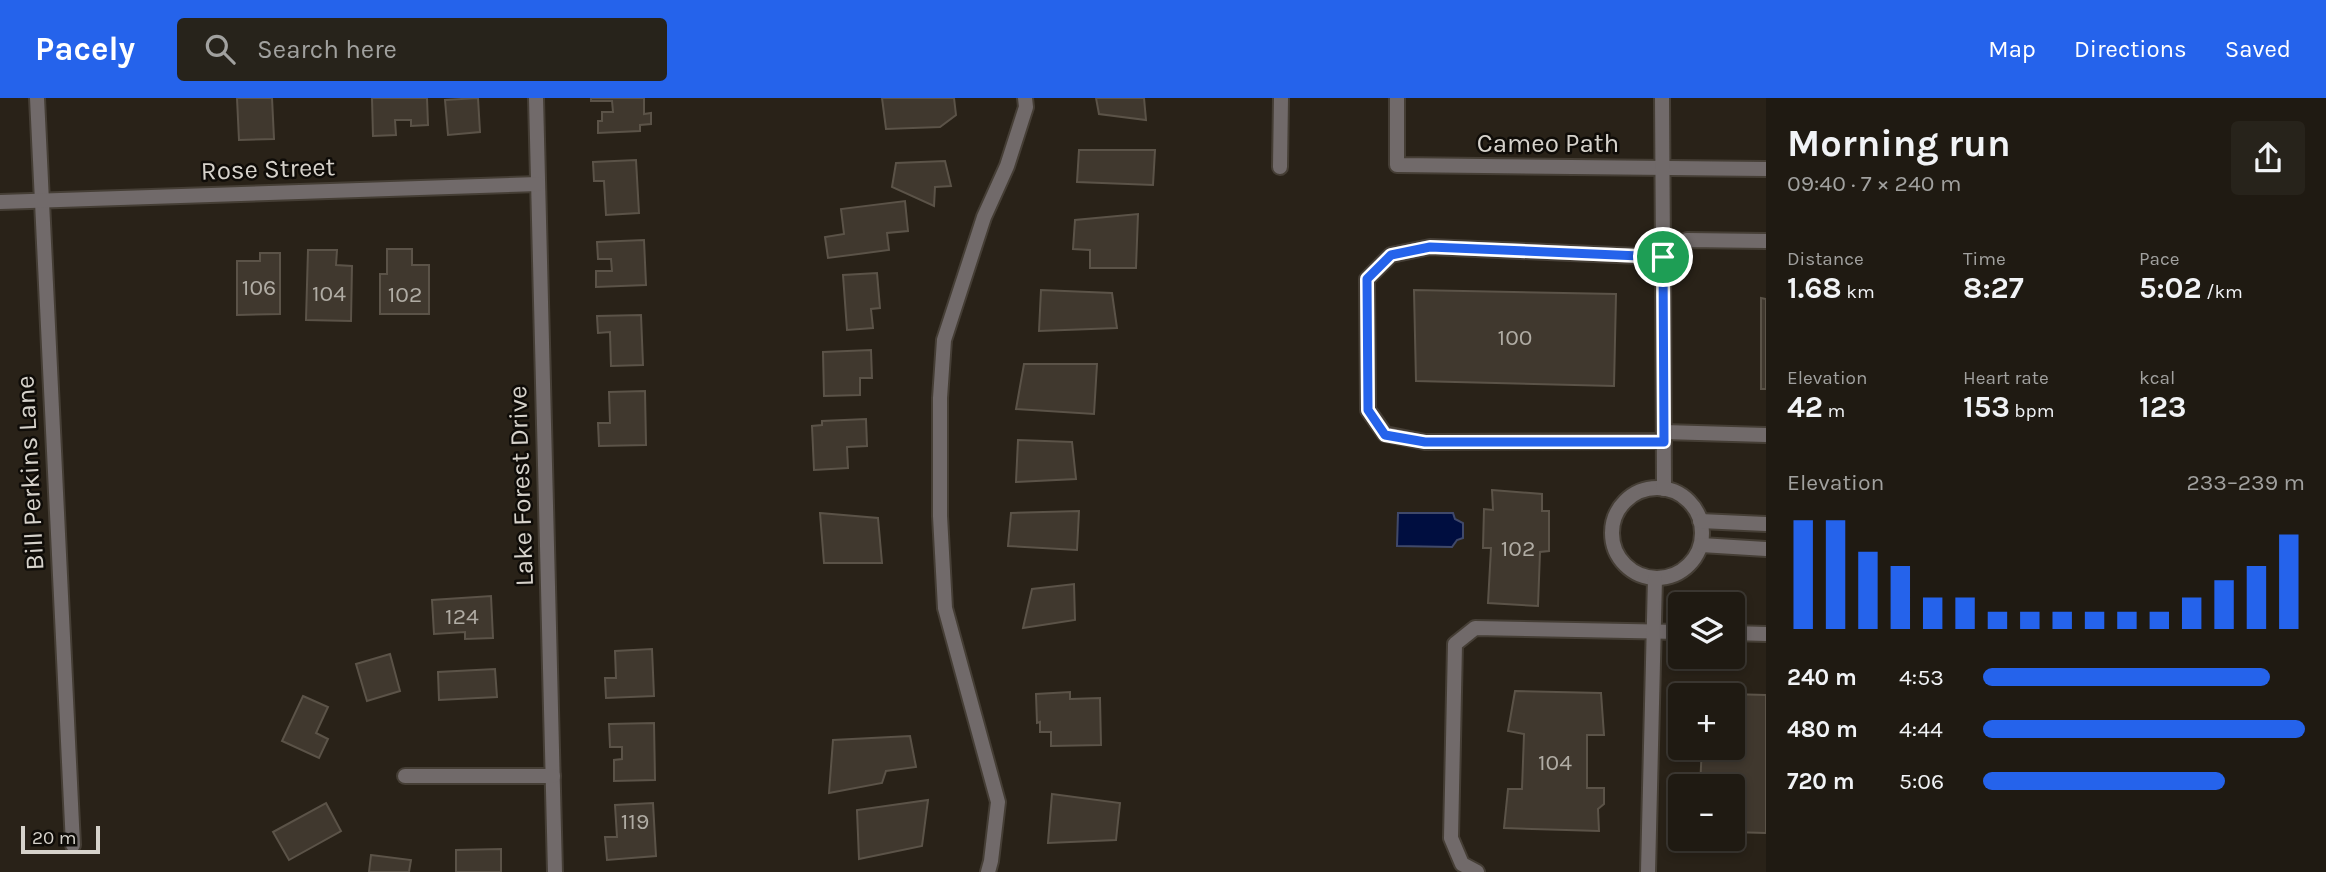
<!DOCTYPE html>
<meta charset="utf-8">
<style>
body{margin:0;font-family:Karla,sans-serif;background:#27231b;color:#f1f3f6;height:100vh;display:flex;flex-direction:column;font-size:26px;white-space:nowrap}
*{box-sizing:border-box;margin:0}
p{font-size:23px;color:#a1a19f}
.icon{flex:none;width:38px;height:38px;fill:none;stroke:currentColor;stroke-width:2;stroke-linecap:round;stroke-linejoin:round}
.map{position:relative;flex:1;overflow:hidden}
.panel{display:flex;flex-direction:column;background:#1f1a12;width:560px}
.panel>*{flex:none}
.controls{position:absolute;left:1668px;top:494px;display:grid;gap:14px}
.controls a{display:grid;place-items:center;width:77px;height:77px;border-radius:7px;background:#1f1a12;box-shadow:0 4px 10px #0003,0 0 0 2px #3c3832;font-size:35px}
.scale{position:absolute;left:21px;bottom:18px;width:79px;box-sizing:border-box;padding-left:7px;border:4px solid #d6d2cb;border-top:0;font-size:19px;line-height:24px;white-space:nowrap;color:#d6d2cb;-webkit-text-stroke:5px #0f0c08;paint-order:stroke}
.pin{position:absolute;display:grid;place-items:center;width:60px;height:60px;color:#fff;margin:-30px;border:4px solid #fff;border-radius:50%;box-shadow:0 2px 7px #0007}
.round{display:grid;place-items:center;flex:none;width:74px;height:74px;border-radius:7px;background:#27231b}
.summary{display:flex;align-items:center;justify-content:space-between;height:119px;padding:0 21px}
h1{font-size:38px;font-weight:700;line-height:52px}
.figures{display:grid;grid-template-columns:repeat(3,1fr);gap:10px;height:119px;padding:7px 21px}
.figures div{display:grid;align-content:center}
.figures b{font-size:30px;font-weight:700}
.figures small{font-size:19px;font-weight:400}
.figures p{font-size:19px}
.chart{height:196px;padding:14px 21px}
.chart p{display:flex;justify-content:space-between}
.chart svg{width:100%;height:126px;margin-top:7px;stroke:#2563eb;stroke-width:6}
ul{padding:0 21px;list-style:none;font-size:23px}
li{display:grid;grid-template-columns:112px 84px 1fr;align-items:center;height:52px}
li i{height:18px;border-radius:9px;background:#2563eb}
header{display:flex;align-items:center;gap:42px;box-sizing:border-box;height:98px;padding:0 35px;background:#2563eb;color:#fff}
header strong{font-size:33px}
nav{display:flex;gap:38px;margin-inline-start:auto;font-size:24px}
.search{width:490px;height:63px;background:#27231b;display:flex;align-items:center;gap:18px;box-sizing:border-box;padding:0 24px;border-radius:7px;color:#a1a19f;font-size:26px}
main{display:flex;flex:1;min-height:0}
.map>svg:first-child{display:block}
.water{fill:#000e40;stroke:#40496a;stroke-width:2}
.building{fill:#40382e;stroke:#5b5348;stroke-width:2}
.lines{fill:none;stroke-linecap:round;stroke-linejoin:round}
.minor-casing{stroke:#453e35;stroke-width:18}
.minor{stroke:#716a6a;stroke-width:14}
.route-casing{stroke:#fff;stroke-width:14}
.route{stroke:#2563eb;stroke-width:9}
.labels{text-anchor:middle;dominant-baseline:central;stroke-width:5;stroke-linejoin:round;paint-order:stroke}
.number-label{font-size:23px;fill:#b0aca4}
.street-label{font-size:26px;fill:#d6d2cb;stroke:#0f0c08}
</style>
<header>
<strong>Pacely</strong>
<div class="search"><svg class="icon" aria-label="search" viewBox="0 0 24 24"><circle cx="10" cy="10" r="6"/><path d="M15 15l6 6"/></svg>Search here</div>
<nav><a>Map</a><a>Directions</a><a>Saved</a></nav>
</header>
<main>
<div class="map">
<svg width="1766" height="774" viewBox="0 0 1766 774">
<rect width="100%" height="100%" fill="#292218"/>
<path class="water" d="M1398 415H1453L1455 421 1463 425V440L1457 442 1452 449 1397 448Z"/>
<g class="building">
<path d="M237 0H272L274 41 239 42Z"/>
<path d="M372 0H427L428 27 411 28V22H395L396 37 373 38Z"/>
<path d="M478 0 480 34 448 37 445 2Z"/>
<path d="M591 0H644V16L651 15V26L640 27V33L598 35V23H602V14H613L612 3H591Z"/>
<path d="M882 0H954L956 17 940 29 886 31Z"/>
<path d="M1096 0H1144L1146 22 1099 16Z"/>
<path d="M1079 52H1155L1153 87 1077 84Z"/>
<path d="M636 62 639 115 606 117 604 83H594L593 64Z"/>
<path d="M945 63 951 88 935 89 934 108 892 89 896 65Z"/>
<path d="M905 103 908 133 887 135 889 152 828 160 825 139 844 136 841 111Z"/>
<path d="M1138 116 1136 170H1090V152L1073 151 1075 122Z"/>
<path d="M644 142 646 187 596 189V173H612L611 161H598L597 144Z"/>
<path d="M387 151H412V167H429V216H380V176H387Z"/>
<path d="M308 152H337L336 167 352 168 351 223 306 222Z"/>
<path d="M260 155H280V216L237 217V163H260Z"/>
<path d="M877 175 880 210 871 211 873 230 847 232 843 177Z"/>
<path d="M1041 192 1112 195 1117 230 1039 233Z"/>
<path d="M1414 192 1616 196 1614 288 1416 283Z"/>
<path d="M1761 200 1766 201V291H1761Z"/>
<path d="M641 217 643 267 611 268 610 234 598 235 597 218Z"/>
<path d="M871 252 872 280H860V297L824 298 823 254Z"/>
<path d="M1024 266H1097L1094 316 1016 311Z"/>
<path d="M645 293 646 347 599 348 598 325H610L609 294Z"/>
<path d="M866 321 867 348 847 349 848 370 814 372 812 328 822 327V323Z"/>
<path d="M1018 342 1072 344 1076 381 1016 384Z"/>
<path d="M1492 392 1542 396V413H1549V453L1540 454 1538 508 1488 505 1491 450H1483L1484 411 1493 412Z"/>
<path d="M1079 413 1077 452 1008 448 1011 415Z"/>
<path d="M820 415 878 420 882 465H824Z"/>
<path d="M1074 486 1075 522 1023 530 1032 491Z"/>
<path d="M491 498 493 540 465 541V534L434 536 432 502Z"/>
<path d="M652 551 654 598 606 600 605 580H616L615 553Z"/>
<path d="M390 556 400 593 367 603 356 566Z"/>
<path d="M495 571 497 599 439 602 438 574Z"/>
<path d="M1515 593 1601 595 1604 637H1587V690H1604V706L1598 711 1599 733 1504 730 1508 691H1522L1524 636 1508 633Z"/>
<path d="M1070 594V601L1100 600 1101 647 1051 648V634H1040V624L1037 625 1036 596Z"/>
<path d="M1694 595 1766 597V735L1732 734V688H1700L1702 649H1732V597Z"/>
<path d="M303 598 328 609 316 635 328 641 319 660 282 643Z"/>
<path d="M654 625 655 682 614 683V662L622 661V649H610L609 626Z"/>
<path d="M910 638 916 669 886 673 882 685 829 695 833 642Z"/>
<path d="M1052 696 1120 705 1116 742 1048 745Z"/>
<path d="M928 702 922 748 859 761 857 712Z"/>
<path d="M326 705 341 733 289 762 273 734Z"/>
<path d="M653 705 656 758 607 762 605 739H617L615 707Z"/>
<path d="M501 751V774H456V752Z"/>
<path d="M371 757 411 762 409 774H369Z"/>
</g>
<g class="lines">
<g class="minor-casing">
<g id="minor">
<path d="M37 0 73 747"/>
<path d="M536 0C541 258 550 516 555 774"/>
<path d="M1397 0V67L1766 71"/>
<path d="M1662 0 1663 159 1430 149 1391 157 1367 181 1368 312 1385 336 1425 344 1664 343"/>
<path d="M1280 69 1281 0"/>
<path d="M0 104 538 86"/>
<path d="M1664 334 1766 337"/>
<circle cx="1657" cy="435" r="45"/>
<path d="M1664 391 1663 159 1687 142 1766 143"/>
<path d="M1700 423 1766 426"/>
<path d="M1701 447 1766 451"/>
<path d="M1732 535 1766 536"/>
<path d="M405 678H553"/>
<path d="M988 774 991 763 998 704 945 510 940 418V300L944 242 984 119 1007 68 1026 9 1025 0"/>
<path d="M1477 774 1462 766 1451 740 1455 546 1475 530 1680 534"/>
<path d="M1648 774 1655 480"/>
</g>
</g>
<use href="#minor" class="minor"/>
</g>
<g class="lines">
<g class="route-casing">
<path id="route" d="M1430 149 1663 159 1664 344H1425L1385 337 1368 312 1367 181 1391 157Z"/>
</g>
<use href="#route" class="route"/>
</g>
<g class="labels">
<g class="number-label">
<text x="259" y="189">106</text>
<text x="329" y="195">104</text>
<text x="405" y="196">102</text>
<text x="1515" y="239">100</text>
<text x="1518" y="450">102</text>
<text x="462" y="518">124</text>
<text x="1555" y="664">104</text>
<text x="635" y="723">119</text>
</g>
<g class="street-label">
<text x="1548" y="45">Cameo Path</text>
<text transform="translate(268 71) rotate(-2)">Rose Street</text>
<text transform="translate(30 375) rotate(-93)">Bill Perkins Lane</text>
<text transform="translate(521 388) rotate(-92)">Lake Forest Drive</text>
</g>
</g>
</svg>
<div class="controls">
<a><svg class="icon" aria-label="layers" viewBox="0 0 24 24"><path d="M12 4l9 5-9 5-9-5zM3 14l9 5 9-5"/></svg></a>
<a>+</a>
<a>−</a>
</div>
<div class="scale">20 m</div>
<div class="pin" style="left:1663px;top:159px;background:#1e9e55"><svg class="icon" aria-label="arrive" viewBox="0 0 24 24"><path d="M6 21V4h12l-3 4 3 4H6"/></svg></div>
</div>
<section class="panel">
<div class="summary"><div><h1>Morning run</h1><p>09:40 · 7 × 240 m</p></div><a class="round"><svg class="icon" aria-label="share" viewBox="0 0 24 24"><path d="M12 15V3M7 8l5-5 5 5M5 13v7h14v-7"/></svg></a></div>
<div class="figures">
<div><p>Distance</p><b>1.68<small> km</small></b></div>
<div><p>Time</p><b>8:27</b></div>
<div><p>Pace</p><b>5:02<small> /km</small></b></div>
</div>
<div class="figures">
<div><p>Elevation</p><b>42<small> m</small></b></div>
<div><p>Heart rate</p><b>153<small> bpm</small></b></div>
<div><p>kcal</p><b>123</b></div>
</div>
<div class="chart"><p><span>Elevation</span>233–239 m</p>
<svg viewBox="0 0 160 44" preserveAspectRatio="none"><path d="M5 44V6M15 44V6M25 44V17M35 44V22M45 44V33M55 44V33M65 44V38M75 44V38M85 44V38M95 44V38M105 44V38M115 44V38M125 44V33M135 44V27M145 44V22M155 44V11"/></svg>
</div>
<ul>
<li><b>240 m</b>4:53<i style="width:89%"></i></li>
<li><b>480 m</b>4:44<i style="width:100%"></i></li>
<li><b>720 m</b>5:06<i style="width:75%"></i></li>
</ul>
</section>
</main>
